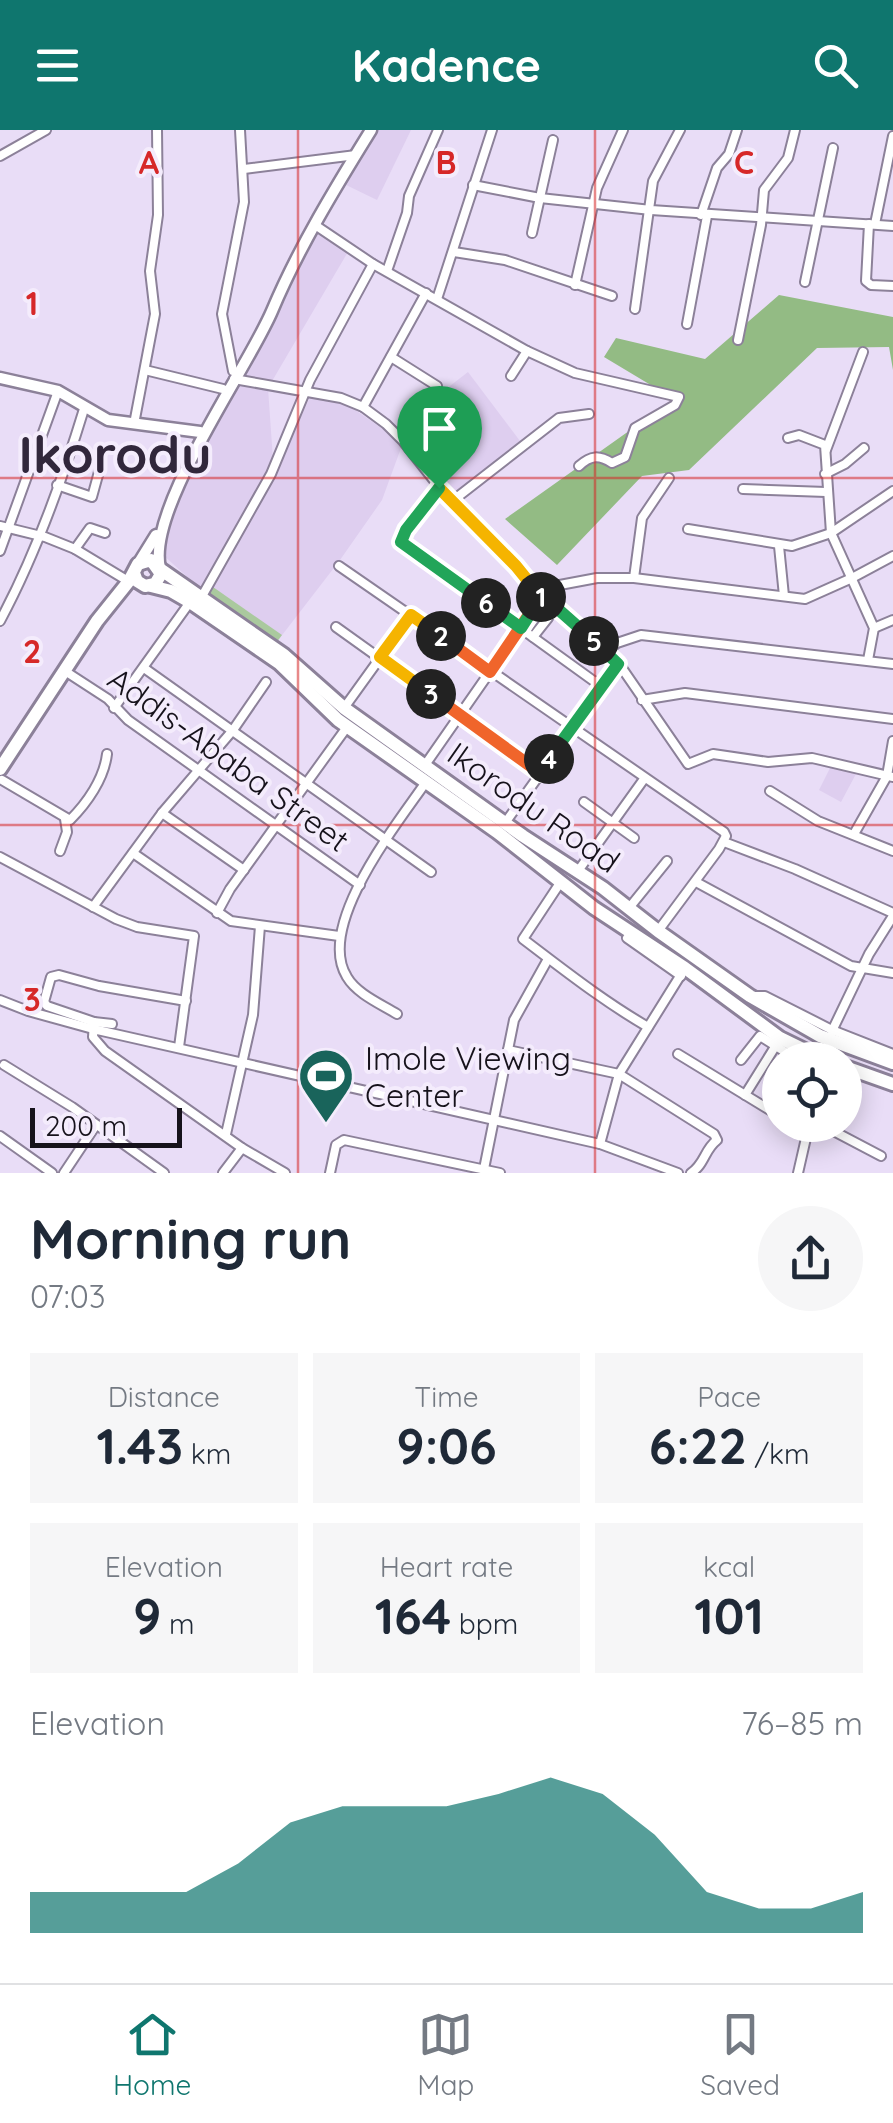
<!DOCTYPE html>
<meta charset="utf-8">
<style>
body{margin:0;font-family:Quicksand,sans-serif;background:#f6f6f7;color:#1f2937;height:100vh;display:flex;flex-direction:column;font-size:38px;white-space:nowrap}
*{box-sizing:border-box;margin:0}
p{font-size:32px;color:#747a83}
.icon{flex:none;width:55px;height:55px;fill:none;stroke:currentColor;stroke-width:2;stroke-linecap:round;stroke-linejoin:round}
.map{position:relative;height:1043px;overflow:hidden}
.panel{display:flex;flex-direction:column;background:#fff;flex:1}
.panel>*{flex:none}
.controls{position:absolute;left:762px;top:912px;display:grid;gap:20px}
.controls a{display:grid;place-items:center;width:100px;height:100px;border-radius:50%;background:#fff;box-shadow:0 5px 25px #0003;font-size:50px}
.scale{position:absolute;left:30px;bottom:25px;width:152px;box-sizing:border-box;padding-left:10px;border:5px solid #16121b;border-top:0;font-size:28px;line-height:35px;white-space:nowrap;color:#16121b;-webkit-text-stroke:8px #f4ecfc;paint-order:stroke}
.pin{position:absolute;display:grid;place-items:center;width:85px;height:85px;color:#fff;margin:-102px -42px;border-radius:50% 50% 50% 0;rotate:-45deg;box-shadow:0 0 10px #0007}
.pin .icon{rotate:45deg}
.km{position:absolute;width:50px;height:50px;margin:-25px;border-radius:50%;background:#222;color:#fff;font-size:28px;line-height:50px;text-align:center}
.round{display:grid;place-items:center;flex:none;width:105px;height:105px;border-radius:52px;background:#f6f6f7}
.overview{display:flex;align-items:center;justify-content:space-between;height:170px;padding:0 30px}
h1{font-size:55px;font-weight:800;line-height:75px}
.figures{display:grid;grid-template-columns:repeat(3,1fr);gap:15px;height:170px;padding:10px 30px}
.figures div{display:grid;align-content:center;border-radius:0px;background:#f6f6f7;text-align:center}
.figures b{font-size:50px;font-weight:800}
.figures small{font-size:28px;font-weight:400}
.figures p{font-size:28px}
.chart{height:280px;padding:20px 30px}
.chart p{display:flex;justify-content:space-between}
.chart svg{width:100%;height:180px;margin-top:10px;fill:#0f766e;opacity:.7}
header{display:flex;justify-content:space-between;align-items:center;height:130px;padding:0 30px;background:#0f766e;color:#fff;font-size:45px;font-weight:800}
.dock{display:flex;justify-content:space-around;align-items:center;height:140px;border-top:2px solid #e0e1e3;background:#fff;font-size:28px;color:#747a83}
.dock a{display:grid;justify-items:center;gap:5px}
.dock .active{color:#0f766e}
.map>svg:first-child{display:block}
.built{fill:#deceef}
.green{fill:#aac99e}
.forest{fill:#93bb84}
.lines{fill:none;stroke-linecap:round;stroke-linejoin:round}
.minor-casing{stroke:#8c8199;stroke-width:12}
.major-casing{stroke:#8c8199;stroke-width:15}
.highway-casing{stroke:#8c8199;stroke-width:18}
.minor{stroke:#fff;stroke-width:8}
.major{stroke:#fff;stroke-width:10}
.highway{stroke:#fff;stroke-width:12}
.split-1-casing{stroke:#fff;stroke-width:20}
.split-2-casing{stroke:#fff;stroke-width:20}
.split-3-casing{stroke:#fff;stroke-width:20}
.split-4-casing{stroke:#fff;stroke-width:20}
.split-5-casing{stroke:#fff;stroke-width:20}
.split-6-casing{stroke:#fff;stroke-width:20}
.split-7-casing{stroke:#fff;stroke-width:20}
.split-1{stroke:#f5b400;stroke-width:12}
.split-2{stroke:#f0652b;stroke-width:12}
.split-3{stroke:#f5b400;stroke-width:12}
.split-4{stroke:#f0652b;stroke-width:12}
.split-5{stroke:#22a559;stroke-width:12}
.split-6{stroke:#22a559;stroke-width:12}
.split-7{stroke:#22a559;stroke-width:12}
.grid{fill:none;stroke:#d62828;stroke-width:2.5;stroke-opacity:0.55}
.labels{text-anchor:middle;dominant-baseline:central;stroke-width:8;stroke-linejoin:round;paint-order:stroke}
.street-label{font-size:32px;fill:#16121b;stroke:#f4ecfc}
.poi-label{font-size:32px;fill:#16121b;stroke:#f4ecfc;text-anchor:start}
.town-label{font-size:52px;font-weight:bold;fill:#31273b;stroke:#f4ecfc}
.grid-label{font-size:32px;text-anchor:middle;font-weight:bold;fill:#d62828;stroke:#f4ecfc;stroke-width:8;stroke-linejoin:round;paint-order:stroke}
</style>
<header><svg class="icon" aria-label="menu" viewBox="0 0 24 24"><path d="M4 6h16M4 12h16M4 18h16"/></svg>Kadence<svg class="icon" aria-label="search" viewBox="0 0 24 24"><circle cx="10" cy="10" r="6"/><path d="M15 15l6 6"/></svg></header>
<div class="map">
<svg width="893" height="1043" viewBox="0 0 893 1043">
<rect width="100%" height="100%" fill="#e9ddf7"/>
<g class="built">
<path d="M375 0H411L377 70 344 54Z"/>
<path d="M321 95 352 115 268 258 274 344 311 265 351 277 387 302 401 318 382 370 340 430 276 513 207 465 161 423 172 381 220 275Z"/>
<path d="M468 242 520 311 451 365 397 297Z"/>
<path d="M831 636 857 642 841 672 819 660Z"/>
</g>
<path class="green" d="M213 457 282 505 276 513 207 465Z"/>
<path class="forest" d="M779 165 893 187V240L889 217 817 218 689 340 642 346 557 435 505 389 674 269 604 227 616 208 705 229Z"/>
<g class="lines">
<g class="minor-casing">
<g id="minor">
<path d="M0 26 46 0"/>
<path d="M244 39 356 25"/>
<path d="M473 55 540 68 651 80 893 96"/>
<path d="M701 85 717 38 729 24 737 0"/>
<path d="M869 94 866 151 871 155 893 156"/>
<path d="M875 94 893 6"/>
<path d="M315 95 373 134 527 221 575 243 679 267 675 275 635 298 625 327 612 333C599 325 591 325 579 336"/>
<path d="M532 103 553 10"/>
<path d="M454 122 505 130 612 166"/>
<path d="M387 141 407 83 409 66 438 0"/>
<path d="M805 152 833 18"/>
<path d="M575 155 597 58 623 0"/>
<path d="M437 169 492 0"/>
<path d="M635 179 653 51 680 0"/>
<path d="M687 194 707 86"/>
<path d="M738 210 761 95 764 60 788 28 795 0"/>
<path d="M391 227 437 256"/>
<path d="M145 240 223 259"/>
<path d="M233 241 222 184 244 72 240 0"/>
<path d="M511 246 527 221"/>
<path d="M234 249 341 268 363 277 386 294 403 311 451 372 542 465 615 528 688 634 713 624 768 632 812 628 893 647"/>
<path d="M363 277 426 163"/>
<path d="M134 294 155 184 150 141 158 85 157 0"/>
<path d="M788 308 799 305 825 315 831 403 874 498 868 530"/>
<path d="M826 320 863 222"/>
<path d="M825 344 845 334 864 318"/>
<path d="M57 355 92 367 100 338"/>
<path d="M439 358 406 400 401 412 602 557"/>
<path d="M743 359 826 362"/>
<path d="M451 372 559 288 589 284"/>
<path d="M0 396 45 407 75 419 128 451"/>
<path d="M688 399 792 416 831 403 893 361"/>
<path d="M779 416 784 466"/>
<path d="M75 419 90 398 105 403"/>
<path d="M0 421 58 261"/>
<path d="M339 436 724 702 726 706 719 719 658 801"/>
<path d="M634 448 642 388 669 348"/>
<path d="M201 468 271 344 310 250 373 134"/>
<path d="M0 491C36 424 62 351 84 279"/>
<path d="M336 497 540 643"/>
<path d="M874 498 893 490"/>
<path d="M533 507 548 488"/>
<path d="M607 521 617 513 641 505 893 534"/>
<path d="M144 538 431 742"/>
<path d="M68 543 108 569 128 590 360 755"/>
<path d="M642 570 685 563 893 589"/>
<path d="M114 578 190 472"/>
<path d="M344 578 411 485"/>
<path d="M425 635 549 457 597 448H634L805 469 852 448 893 426"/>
<path d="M2 650 70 690C87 673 104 649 107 624"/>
<path d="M770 661 818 691 893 721"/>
<path d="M584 672 634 708"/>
<path d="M162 683 244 740"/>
<path d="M505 693 619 534"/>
<path d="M854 704 887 646 893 611"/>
<path d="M724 712 795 739 893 783"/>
<path d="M60 721 67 702 65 689"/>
<path d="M133 723 231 791 339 806"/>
<path d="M0 727 116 789 137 797 194 806 179 917"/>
<path d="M578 741 644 649"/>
<path d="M696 752 851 836 893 843"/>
<path d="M560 753 523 809C564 840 603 871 648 897"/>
<path d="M93 777 162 683 233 600 266 552"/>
<path d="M629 778 667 731"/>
<path d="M217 783 230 759 347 597"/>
<path d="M627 808 681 846"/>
<path d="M755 866H765L832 900 893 924"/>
<path d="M0 870 28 881 93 899 600 1014 678 1043"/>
<path d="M186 871 99 856 59 845 51 847 44 872 47 876 94 892 93 907 105 921 242 1018 285 1043"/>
<path d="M397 884C381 874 357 864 347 847 315 796 397 694 426 652"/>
<path d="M94 892 112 894"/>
<path d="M832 901 869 824 893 786"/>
<path d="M508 920 619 944 714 1004 717 1010C704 1020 705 1034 691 1043"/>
<path d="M678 924 778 985"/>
<path d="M741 930 760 906 798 930"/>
<path d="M4 935 72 977 164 1043"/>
<path d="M745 965 778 912"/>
<path d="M822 995 881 1026"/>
<path d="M226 1004 253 885 260 796"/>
<path d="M0 1006 52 1043"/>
<path d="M600 1014 619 944 685 838"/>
<path d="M484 1039 514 890 548 829"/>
<path d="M64 1043 96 995"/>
<path d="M223 1043 242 1018"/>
<path d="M330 1043 336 1015 344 1010 500 1043"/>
<path d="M798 1043 809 995"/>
</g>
</g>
<g class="major-casing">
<g id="major">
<path d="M0 248 58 261 108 290 200 302"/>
<path d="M138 434 156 405"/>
<path d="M160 438C146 379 247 240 272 181 298 119 335 58 371 0"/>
</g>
</g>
<g class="highway-casing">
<g id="highway">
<path d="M160 439 284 525 344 578 523 706 603 758 658 801 750 866 820 906 893 933"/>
<path d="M151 456 171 461 190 472 279 533 338 590 497 702 594 778 685 838 780 908 825 930"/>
<path d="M0 639 97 491 129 451 138 434 151 430 161 444 155 454 145 456 137 451 134 443"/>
<path d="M845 937 893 954"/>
</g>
</g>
<use href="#minor" class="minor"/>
<use href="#major" class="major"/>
<use href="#highway" class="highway"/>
</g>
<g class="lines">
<g class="split-1-casing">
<path id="split-1" d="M439 358 516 436 541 467"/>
</g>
<g class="split-2-casing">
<path id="split-2" d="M441 506 490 542 541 467"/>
</g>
<g class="split-3-casing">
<path id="split-3" d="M431 564 380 527 411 485 441 506"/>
</g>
<g class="split-4-casing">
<path id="split-4" d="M431 564 540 643 549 629"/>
</g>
<g class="split-5-casing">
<path id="split-5" d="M549 629 618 534 594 511"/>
</g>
<g class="split-6-casing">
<path id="split-6" d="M486 473 521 498 542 465 594 511"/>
</g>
<g class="split-7-casing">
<path id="split-7" d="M439 358 406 400 401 412 486 473"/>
</g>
<use href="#split-1" class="split-1"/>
<use href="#split-2" class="split-2"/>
<use href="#split-3" class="split-3"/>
<use href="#split-4" class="split-4"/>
<use href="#split-5" class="split-5"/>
<use href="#split-6" class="split-6"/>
<use href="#split-7" class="split-7"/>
</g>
<path class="grid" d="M298 0V1043M595 0V1043M0 348H893M0 695H893"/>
<defs>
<g id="stadium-pin" transform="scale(2.875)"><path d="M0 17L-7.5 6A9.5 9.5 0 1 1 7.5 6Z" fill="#19645b" stroke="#f4ecfc"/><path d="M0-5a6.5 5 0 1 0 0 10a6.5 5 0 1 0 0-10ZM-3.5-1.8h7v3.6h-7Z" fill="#fff"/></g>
</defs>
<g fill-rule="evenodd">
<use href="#stadium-pin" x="326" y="946"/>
</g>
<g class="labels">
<g class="street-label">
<text transform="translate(229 629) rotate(36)">Addis-Ababa Street</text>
<text transform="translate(534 677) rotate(35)">Ikorodu Road</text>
</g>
<g class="poi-label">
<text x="365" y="928">Imole Viewing<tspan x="365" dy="37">Center</tspan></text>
</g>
<g class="town-label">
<text x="115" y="323">Ikorodu</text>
</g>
</g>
<g class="grid-label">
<text x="149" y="44">A</text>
<text x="446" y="44">B</text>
<text x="744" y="44">C</text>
<text x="32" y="185">1</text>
<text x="32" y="533">2</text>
<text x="32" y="881">3</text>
</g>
</svg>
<div class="controls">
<a><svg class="icon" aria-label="locate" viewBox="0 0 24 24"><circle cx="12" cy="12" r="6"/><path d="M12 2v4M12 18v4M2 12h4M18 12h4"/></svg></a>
</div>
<div class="scale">200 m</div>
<div class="pin" style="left:439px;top:358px;background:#1e9e55"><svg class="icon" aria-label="arrive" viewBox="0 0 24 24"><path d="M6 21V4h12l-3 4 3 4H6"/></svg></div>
<b class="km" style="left:541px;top:467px">1</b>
<b class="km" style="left:441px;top:506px">2</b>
<b class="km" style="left:431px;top:564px">3</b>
<b class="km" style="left:549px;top:629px">4</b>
<b class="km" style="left:594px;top:511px">5</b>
<b class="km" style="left:486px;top:473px">6</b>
</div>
<section class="panel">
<div class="overview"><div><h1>Morning run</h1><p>07:03</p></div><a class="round"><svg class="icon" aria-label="share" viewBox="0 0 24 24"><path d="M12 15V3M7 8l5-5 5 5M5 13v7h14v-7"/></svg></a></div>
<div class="figures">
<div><p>Distance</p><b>1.43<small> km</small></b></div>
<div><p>Time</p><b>9:06</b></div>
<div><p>Pace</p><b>6:22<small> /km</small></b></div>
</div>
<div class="figures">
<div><p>Elevation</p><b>9<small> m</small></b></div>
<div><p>Heart rate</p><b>164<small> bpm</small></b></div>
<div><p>kcal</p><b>101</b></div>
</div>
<div class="chart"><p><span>Elevation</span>76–85 m</p>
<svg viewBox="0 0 160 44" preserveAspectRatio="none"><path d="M0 44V34L10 34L20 34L30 34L40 27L50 17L60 13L70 13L80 13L90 10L100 6L110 10L120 20L130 34L140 38L150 38L160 34V44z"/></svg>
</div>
</section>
<nav class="dock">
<a class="active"><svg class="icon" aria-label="home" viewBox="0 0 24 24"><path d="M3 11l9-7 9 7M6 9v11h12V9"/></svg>Home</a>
<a><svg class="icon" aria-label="map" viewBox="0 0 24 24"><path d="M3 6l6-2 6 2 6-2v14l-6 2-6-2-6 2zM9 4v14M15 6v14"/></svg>Map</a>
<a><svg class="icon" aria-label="saved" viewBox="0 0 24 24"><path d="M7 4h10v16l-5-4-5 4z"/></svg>Saved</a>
</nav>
